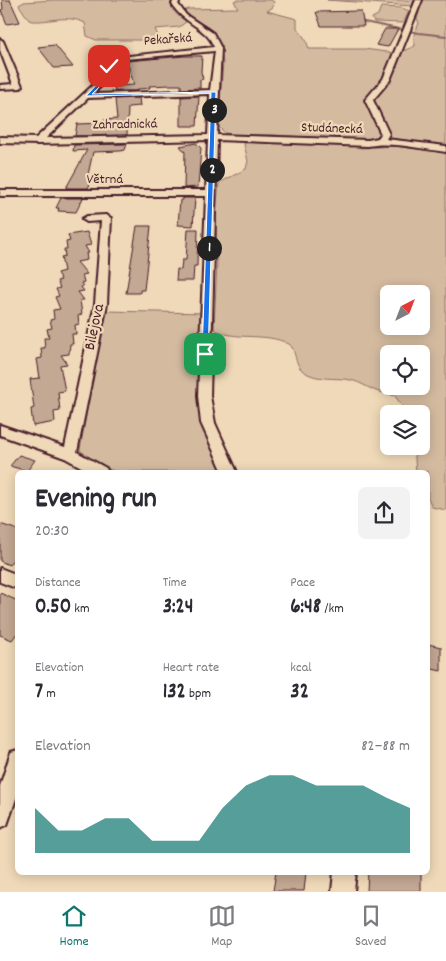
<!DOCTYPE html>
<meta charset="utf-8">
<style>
body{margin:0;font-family:Dekko,sans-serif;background:#f2f2f3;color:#2b2b33;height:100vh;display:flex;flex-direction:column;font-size:19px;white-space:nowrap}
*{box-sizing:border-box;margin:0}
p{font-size:16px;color:#7c7c81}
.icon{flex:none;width:28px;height:28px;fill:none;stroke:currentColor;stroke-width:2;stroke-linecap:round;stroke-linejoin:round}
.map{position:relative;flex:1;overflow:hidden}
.side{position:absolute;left:15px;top:470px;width:415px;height:405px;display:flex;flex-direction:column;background:#fff;border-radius:8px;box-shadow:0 2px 12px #0003}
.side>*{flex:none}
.needle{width:32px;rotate:42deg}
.buttons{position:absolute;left:380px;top:285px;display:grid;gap:10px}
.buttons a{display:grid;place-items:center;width:50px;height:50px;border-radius:8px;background:#fff;box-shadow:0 2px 12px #0003;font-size:25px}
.pin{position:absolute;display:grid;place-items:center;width:42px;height:42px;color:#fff;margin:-21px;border-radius:10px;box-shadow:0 2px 8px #0006}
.km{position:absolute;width:25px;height:25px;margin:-12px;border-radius:50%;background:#222;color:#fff;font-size:14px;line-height:25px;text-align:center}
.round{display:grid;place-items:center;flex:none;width:52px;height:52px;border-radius:8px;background:#f2f2f3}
.summary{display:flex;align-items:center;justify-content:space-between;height:85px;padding:0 20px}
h1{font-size:28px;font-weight:700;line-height:38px}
.figures{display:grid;grid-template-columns:repeat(3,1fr);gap:8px;height:85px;padding:5px 20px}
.figures div{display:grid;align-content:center}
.figures b{font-size:21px;font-weight:700}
.figures small{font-size:14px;font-weight:400}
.figures p{font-size:14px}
.chart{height:140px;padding:10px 20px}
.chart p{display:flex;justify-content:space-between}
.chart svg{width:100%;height:90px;margin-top:5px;fill:#0f766e;opacity:.7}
.tab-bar{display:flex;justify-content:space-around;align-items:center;height:70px;border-top:1px solid #e1e1e2;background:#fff;font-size:14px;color:#7c7c81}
.tab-bar a{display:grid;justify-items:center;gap:2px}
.tab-bar .selected{color:#0f766e}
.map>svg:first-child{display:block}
.green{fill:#d4bba0;stroke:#8f6d66;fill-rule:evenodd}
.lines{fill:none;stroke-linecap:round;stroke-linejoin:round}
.stream{stroke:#896560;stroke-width:2}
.building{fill:#c3a893;stroke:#4a1f2b}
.minor-casing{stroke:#4a1f2b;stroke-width:4}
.minor{fill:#efd9b8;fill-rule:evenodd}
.route{fill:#1a73e8;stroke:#fff}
.labels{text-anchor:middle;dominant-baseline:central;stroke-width:4.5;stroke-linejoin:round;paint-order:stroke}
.far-street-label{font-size:14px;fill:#4a1f2b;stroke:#efd9b8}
.street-label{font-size:16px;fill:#4a1f2b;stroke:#efd9b8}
</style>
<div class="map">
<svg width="446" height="891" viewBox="0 0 446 891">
<rect width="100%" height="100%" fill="#efd9b8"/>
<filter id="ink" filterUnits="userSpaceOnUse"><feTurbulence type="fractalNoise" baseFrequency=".02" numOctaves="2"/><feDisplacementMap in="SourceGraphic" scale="10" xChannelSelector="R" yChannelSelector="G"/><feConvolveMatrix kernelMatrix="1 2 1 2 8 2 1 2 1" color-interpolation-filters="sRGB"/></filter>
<g filter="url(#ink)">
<g class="green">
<path d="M53 0H172C168 11 179 15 186 22L179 27 155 29 158 36 152 40H96L87 36 85 23C67 14 51 22 32 21L29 20 19 5 24 2Z"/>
<path d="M236 0H271L274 2 273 7 267 11 297 19V28L306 40 309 49H364L394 53 379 85 368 98 366 104 381 134 371 141 274 135H237L225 133 218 126 223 63 221 50 223 48 209 28 182 12 188 9 238 8 234 1Z"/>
<path d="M327 0H414L412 6Z"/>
<path d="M422 0H446V148L395 142C388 137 375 108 374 99L385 88 403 51 415 46 414 35 419 23 417 19Z"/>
<path d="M381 7 402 8 409 11 403 23 374 22 372 18 378 15Z"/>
<path d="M249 141 356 145 361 148 396 146 446 153V510L432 507 428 498V472H416L414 446H421V414H408L395 396C389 394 383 393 376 391 368 388 360 382 351 380 336 377 316 381 303 371 294 364 296 348 289 344 265 331 234 342 214 329L217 263 216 212 219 183 246 169 248 161 244 144ZM389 294H421V326H389ZM389 354H421V386H389Z"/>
<path d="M104 311 207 313 205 426 226 472H118L101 467 80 450Z"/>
</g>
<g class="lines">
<path class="stream" d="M359 21 419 33 446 36"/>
</g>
<g class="building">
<path d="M2 0H10L20 22 7 24 1 10 3 9Z"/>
<path d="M361 11 364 26H321L316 12Z"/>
<path d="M385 29H398L388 47 376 45Z"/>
<path d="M55 45 73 67 54 68 38 47Z"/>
<path d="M184 56H202L201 72 203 79 200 80V88L181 89V85H171L149 86 150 88 138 89V91H115L114 86 134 85 127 61Z"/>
<path d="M199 96 197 126H181V97Z"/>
<path d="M139 98 140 106 128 107 127 135 75 136 77 124 104 123V120L117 119 115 99Z"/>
<path d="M196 143 201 148 198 187 184 188 185 152 180 146Z"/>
<path d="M127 144 125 150 120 151 93 152 87 179H93L88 188H66L87 150 73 151 74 145Z"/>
<path d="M61 198H83L76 212 58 211 59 208H56Z"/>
<path d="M183 198H195L193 226 178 225 180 200H183Z"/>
<path d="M137 226H151L144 290H140V293H126Z"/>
<path d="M188 229H198L197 266H194L193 281H176L177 269 181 270 182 260H186Z"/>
<path d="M87 232 91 245 85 246 89 253H86L87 260 77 262 87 274 82 275 84 282 81 283 83 286 81 287 84 291 78 292 84 300H80L82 314 78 316 79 324 75 325 76 334H72L73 344H70L69 354 61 355 67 364 60 365 65 391 58 392 60 411 54 412 55 422 33 426 31 409 34 408 30 379 40 378 37 359 42 358 41 348H45L44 338H49L47 329 52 328 50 320 54 319 53 310 60 309 55 297 59 296 56 289 60 288 57 281 61 280 57 273 64 271 61 257 65 256 64 249H67L66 242 70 241 68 235Z"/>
<path d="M19 455 35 460 27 471 10 466Z"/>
<path d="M0 524 18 530V553L9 565 0 561Z"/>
<path d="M0 593 18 601V632L12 640 0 635Z"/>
<path d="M428 644 441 647V671L428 668Z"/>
<path d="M276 872H306L304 891H273Z"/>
<path d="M368 872H421V891H367Z"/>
</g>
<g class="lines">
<g class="minor-casing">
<g id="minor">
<path d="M174 0H180L178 4 186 15 213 33 221 48 217 135 368 140 378 138 381 134 365 100 383 79 416 0H422L390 80 373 100 389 134 386 139 446 146V152C424 149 388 141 368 146L217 140 210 396 215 423 237 472H223L201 423 198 396 206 196H0V190H206L208 140 38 144 0 143V137L36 138 104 75 110 58 214 47C207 27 182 23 172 4ZM215 51 210 90 93 94 111 76 115 60ZM210 94 208 135 46 138 88 98Z"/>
<path d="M0 39 3 41 22 86 21 88 0 89V85L13 84 0 50Z"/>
<path d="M106 215 111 218 107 304 77 452 106 468 108 472H90L65 458 0 435V425L65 447 95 304 101 221 87 222 82 219 87 216Z"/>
<path d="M0 568 18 575V589L0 582Z"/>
<path d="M18 750V793L7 825 0 828V786L11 752Z"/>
<path d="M334 872H356L354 891H332Z"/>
</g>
</g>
<use href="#minor" class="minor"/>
</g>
</g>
<path class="route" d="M109 65 111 66 109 77 92 94 216 92 208 356 202 354 211 93 86 96 105 76 107 66Z"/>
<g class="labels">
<g class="far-street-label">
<text transform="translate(168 40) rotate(-4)">Pekařská</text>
<text transform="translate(125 125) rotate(-1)">Zahradnická</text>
<text transform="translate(332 129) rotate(2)">Studánecká</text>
<text x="105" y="180">Větrná</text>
</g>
<g class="street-label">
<text transform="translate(95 327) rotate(-78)">Bilejova</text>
</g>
</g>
</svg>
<div class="buttons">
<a><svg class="needle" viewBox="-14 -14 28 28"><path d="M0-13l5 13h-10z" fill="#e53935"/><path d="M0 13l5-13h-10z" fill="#7c7c81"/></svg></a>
<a><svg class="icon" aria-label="locate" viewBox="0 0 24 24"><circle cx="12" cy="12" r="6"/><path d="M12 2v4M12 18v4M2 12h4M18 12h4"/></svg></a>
<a><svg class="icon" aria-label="layers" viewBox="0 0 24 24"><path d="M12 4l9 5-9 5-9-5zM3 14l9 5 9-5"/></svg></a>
</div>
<div class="pin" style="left:205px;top:354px;background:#1e9e55"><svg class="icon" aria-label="arrive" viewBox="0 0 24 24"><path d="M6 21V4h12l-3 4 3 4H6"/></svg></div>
<div class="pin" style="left:109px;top:66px;background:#d93025"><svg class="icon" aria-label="check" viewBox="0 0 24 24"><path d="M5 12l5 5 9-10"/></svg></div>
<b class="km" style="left:209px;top:248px">1</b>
<b class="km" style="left:212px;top:170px">2</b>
<b class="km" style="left:214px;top:110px">3</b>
<section class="side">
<div class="summary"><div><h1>Evening run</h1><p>20:30</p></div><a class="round"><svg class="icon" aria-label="share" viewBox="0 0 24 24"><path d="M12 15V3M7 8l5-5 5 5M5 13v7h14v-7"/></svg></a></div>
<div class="figures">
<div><p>Distance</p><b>0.50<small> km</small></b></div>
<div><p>Time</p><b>3:24</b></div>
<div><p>Pace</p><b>6:48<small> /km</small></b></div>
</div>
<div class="figures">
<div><p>Elevation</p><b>7<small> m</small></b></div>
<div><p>Heart rate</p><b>132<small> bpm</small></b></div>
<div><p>kcal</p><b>32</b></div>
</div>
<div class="chart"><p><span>Elevation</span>82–88 m</p>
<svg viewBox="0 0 160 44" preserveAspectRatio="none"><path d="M0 44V22L10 33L20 33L30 27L40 27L50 38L60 38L70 38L80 22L90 11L100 6L110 6L120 11L130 11L140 11L150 17L160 22V44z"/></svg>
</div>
</section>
</div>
<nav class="tab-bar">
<a class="selected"><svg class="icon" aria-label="home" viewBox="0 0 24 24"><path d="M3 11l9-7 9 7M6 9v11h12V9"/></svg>Home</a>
<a><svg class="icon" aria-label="map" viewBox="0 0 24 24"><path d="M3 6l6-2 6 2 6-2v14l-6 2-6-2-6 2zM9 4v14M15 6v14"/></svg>Map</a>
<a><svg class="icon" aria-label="saved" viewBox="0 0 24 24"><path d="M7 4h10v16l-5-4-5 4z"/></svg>Saved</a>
</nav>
